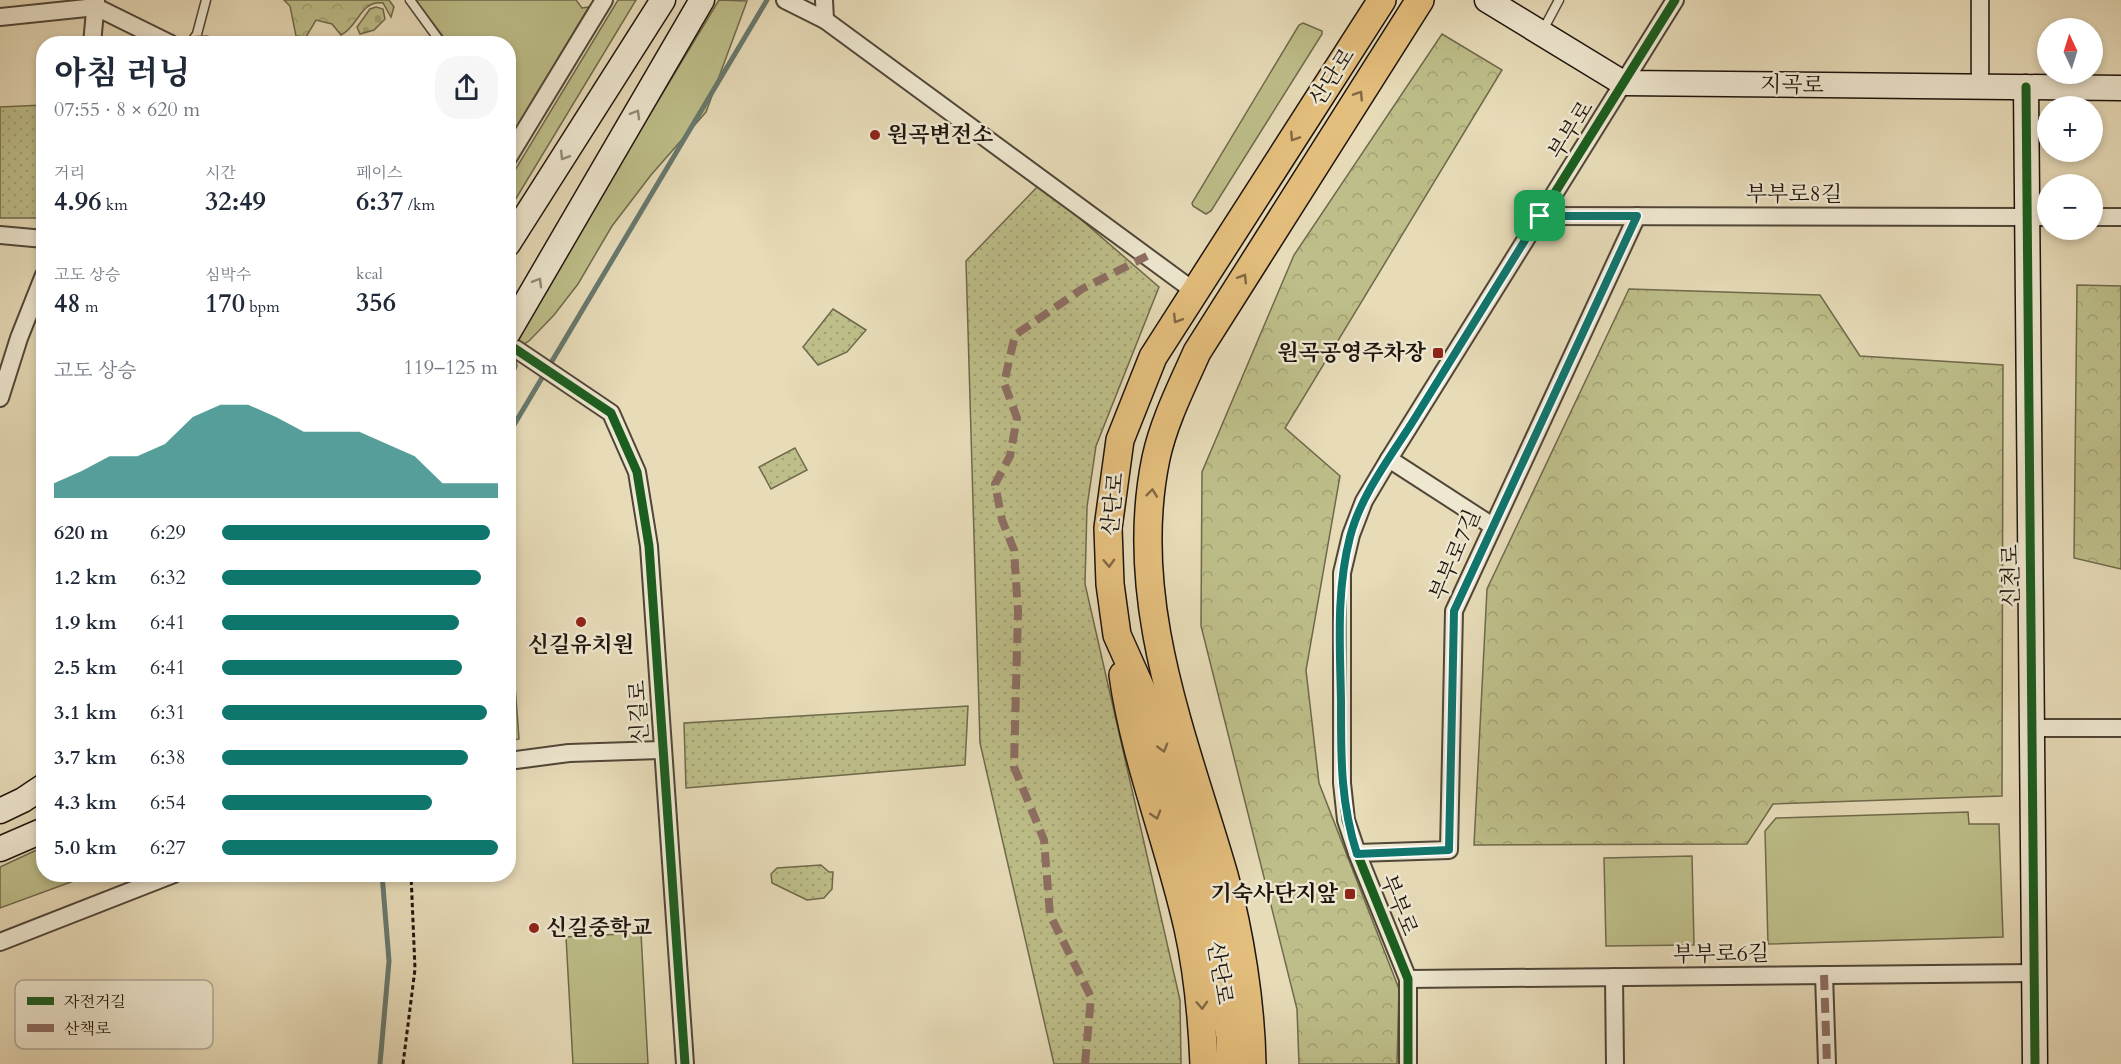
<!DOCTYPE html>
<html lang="ko">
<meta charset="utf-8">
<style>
body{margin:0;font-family:Cardo,"Noto Serif KR",serif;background:#f6f6f7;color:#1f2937;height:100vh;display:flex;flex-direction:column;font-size:22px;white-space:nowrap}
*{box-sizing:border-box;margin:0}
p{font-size:20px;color:#747a83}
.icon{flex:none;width:33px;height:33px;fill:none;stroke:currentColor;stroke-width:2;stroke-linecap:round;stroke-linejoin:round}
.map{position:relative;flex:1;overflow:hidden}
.side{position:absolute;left:36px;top:36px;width:480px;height:846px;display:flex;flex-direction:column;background:#fff;border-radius:24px;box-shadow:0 3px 9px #0003}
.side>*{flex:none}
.needle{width:39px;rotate:356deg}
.buttons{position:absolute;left:2037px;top:18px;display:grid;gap:12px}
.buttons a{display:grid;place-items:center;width:66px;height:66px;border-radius:50%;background:#fff;box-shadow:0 3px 9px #0003;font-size:30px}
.pin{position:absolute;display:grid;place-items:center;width:51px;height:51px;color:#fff;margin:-26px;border-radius:12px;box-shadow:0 3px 9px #0006}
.round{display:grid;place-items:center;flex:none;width:63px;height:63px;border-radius:24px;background:#f6f6f7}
.overview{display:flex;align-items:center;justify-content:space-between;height:102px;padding:0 18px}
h1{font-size:33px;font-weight:700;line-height:45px}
.figures{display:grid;grid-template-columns:repeat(3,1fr);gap:9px;height:102px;padding:6px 18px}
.figures div{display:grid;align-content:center}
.figures b{font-size:26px;font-weight:700}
.figures small{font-size:16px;font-weight:400}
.figures p{font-size:16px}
.chart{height:168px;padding:12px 18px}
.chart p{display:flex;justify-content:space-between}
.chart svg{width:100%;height:108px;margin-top:6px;fill:#0f766e;opacity:.7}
ul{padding:0 18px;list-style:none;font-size:20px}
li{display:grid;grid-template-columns:96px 72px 1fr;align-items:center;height:45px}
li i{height:15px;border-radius:8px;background:#0f766e}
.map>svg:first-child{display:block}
.green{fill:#bdbe89;stroke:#6e694b;stroke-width:1.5}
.forest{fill:url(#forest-crowns);stroke:#6e694b;stroke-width:1.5}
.cemetery{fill:url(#cemetery-stones);stroke:#6e694b;stroke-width:1.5}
.park{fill:url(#park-dots);stroke:#6e694b;stroke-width:1.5}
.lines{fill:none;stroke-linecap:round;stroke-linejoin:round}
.stream{stroke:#67786d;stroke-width:5}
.lane-casing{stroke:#504638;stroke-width:11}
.street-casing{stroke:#504638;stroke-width:20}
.secondary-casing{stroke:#1e140d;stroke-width:27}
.primary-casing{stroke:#1e140d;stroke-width:30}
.path{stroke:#1e140d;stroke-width:3;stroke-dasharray:4.5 3;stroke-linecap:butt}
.lane{stroke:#efe8d1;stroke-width:8}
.street{stroke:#efe8d1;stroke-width:16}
.secondary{stroke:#efe8d1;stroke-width:24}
.primary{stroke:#e4be7c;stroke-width:27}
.quiet{stroke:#8d6e63;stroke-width:8;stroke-dasharray:15 8;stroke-linecap:butt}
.cycleway-casing{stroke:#efe8d1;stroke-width:13}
.cycleway{stroke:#1b5e20;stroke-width:9}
.oneway{stroke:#816944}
.oneway2{stroke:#918979}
.route-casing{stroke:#fff;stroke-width:12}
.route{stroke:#0f766e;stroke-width:8}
.poi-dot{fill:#8f2418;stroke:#efe8d1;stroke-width:2}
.labels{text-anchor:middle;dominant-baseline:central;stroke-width:5;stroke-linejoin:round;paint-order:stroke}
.street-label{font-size:22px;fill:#1e140d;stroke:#efe8d1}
.poi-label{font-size:22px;font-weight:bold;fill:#1e140d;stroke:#efe8d1;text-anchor:start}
.key{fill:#efe8d1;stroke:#b0a896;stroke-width:1.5}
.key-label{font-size:16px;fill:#1e140d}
</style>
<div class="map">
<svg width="2121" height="1064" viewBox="0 0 2121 1064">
<defs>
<pattern id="forest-crowns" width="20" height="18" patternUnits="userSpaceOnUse" patternTransform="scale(1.5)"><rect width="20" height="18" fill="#bdbe89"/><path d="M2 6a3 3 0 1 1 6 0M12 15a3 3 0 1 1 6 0" fill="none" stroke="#a2a275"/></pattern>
<pattern id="cemetery-stones" width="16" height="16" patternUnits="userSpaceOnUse" patternTransform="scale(1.5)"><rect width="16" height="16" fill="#bdbe89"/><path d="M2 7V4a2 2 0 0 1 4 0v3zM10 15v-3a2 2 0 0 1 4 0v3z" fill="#a2a275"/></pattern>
<pattern id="park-dots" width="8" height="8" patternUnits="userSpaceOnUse" patternTransform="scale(1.5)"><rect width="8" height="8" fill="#bdbe89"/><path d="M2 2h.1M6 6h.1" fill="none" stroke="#a2a275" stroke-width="1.8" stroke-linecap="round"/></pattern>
</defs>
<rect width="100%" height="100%" fill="#e7dbb8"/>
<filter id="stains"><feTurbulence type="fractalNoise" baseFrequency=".00333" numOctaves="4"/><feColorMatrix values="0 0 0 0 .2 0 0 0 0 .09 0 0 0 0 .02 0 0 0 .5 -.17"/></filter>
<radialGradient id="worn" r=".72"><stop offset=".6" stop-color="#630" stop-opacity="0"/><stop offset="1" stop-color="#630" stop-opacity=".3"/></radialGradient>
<g class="green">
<path d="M416 0H576L582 8 589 7 509 140 508 44 448 43Z"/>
<path d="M618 0H636L509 210V180Z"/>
<path d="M719 0 747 1 706 112 651 175 612 226 578 284 554 315 529 341 521 346 515 355 517 366 509 387V347Z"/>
<path d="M1303 23 1322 31V34L1211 211 1206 214 1193 206 1192 203 1299 25Z"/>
<path d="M1968 812 1969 824H1999L2003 937 1768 944 1765 831 1776 818Z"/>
<path d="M43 847 44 874 90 875 0 908V867Z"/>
<path d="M1692 856 1694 945 1606 946 1604 858Z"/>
<path d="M641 933 648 1064H573L566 937Z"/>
</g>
<g class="forest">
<path d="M284 0H389L394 7 391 17 383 3C360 0 359 26 341 35L332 24 316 20 306 37 296 36 290 6Z"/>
<path d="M1442 34 1502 70 1285 428 1340 476 1306 670 1319 783 1399 989 1397 1064H1299L1297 1009 1201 626 1202 472 1294 255Z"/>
<path d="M2077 285 2121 286V569L2074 558Z"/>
<path d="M1629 289 1820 295 1860 356 2003 365 2002 796 1773 804 1747 844 1474 845 1487 589Z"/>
</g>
<path class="cemetery" d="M376 7 383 9 385 19 374 30 360 34 357 27 370 9Z"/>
<g class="park">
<path d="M43 105V218H0V107Z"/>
<path d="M1040 184 1159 287 1096 446 1087 507 1085 584 1180 1000 1181 1064H1054L980 743 966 261Z"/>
<path d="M833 309 866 330 847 352 818 365 803 347Z"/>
<path d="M795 448 807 470 771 489 759 467Z"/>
<path d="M509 605 519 739 509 741H508Z"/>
<path d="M968 706 965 765 686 788 684 723Z"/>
<path d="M821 865 829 872H833L832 889 824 898 807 900 772 883 771 874 777 868Z"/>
</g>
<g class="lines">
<g class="stream">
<path d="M508 435 767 0"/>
<path d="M380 1064 389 961 382 874"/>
</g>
<g class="lane-casing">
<g id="lane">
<path d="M410 0 442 44"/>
<path d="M1543 30 1559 0"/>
<path d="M190 44 197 34 206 0"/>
</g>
</g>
<g class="street-casing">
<g id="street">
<path d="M785 0 825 20 1194 291"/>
<path d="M824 0 825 20"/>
<path d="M96 7 171 44"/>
<path d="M0 17 96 7"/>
<path d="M92 44 96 0"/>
<path d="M1980 87V0"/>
<path d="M508 158 604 0"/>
<path d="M1540 216 2048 217"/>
<path d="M2092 217H2121"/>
<path d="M0 235 44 239"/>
<path d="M516 349 611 413 637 472 649 546 685 1064"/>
<path d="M0 398 19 338 44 275"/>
<path d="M1389 459 1491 525"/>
<path d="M2032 728H2121"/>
<path d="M508 761 569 753 661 750"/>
<path d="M1357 853 1449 850 1454 611 1637 216"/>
<path d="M0 942 174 874"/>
<path d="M1824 975 1827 1064"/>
<path d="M1614 977 1615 1064"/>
<path d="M1408 979 2034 973"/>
<path d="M1408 1064V979L1357 853 1346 820 1342 783V573L1351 535 1364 501 1389 459 1675 0"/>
</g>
</g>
<g class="secondary-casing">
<g id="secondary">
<path d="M1487 0 1623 83 2121 88"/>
<path d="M2026 87 2035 1064"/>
<path d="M508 244 663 0"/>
<path d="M508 333 702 0"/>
<path d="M0 811 23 800 44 786"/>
<path d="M0 849 44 830"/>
</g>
</g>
<g class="primary-casing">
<g id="primary">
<path d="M1123 675C1135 761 1169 843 1188 928 1198 973 1202 1017 1204 1064"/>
<path d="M1230 1064V1037L1212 925 1195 861 1155 720 1117 635 1110 584 1108 528 1120 440 1153 357 1382 0"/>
<path d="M1252 1064C1251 1004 1240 933 1224 875 1185 740 1126 602 1156 458 1164 421 1182 386 1197 352L1420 0"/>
</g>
</g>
<path class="path" d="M403 1064 415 969 411 874"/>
<use href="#lane" class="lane"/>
<use href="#street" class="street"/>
<use href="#secondary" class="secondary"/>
<use href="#primary" class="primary"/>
<g class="quiet">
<path d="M193 40 206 39 218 44"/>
<path d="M333 44H342"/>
<path d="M1824 975 1827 1064"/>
<path d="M1085 1064 1091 997 1050 915 1044 840 1014 767 1018 611 1014 550 1002 520 995 484 1010 456 1017 418 1004 383 1015 335 1082 289 1147 256"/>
</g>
<g class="cycleway-casing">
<g id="cycleway">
<path d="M2026 87 2035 1064"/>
<path d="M508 344 611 413 637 472 649 546 685 1064"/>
<path d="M1408 1064V979L1357 853 1346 820 1342 783V573L1351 535 1364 501 1389 459 1675 0"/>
</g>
</g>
<use href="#cycleway" class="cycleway"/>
</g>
<defs><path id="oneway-chevron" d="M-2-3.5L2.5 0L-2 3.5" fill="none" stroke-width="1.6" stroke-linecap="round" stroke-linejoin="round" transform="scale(1.5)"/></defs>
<g class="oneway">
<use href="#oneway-chevron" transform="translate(1359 95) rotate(-57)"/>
<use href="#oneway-chevron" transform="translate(1294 137) rotate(123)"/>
<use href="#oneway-chevron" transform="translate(1243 278) rotate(-58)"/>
<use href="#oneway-chevron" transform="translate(1177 319) rotate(122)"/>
<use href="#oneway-chevron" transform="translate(1152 493) rotate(-83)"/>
<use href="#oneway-chevron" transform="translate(1109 563) rotate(88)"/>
<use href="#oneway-chevron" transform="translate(1163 748) rotate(74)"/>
<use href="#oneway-chevron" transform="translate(1156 815) rotate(73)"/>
<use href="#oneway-chevron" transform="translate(1202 1005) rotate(87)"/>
</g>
<g class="oneway2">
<use href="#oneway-chevron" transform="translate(636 114) rotate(-60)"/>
<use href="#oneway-chevron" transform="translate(564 156) rotate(122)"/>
<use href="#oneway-chevron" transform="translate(538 282) rotate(-60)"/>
</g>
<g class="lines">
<g class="route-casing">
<path id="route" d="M1540 216H1637L1454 611 1449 850 1357 854C1340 801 1341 755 1341 701 1340 646 1336 591 1350 537 1361 494 1392 455 1415 418 1457 350 1499 283 1540 216Z"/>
</g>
<use href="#route" class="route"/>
</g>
<g class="poi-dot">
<circle cx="875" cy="135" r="6"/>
<rect x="1432" y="347" width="12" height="12" rx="3"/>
<circle cx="581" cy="622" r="6"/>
<rect x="1344" y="888" width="12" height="12" rx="3"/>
<circle cx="534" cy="928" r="6"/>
</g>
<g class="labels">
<g class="street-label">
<text transform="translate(1332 77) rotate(-57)">산단로</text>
<text transform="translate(1792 85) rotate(1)">지곡로</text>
<text transform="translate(1571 130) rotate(-58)">부부로</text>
<text x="1794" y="194">부부로8길</text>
<text transform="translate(1113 504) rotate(-84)">산단로</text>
<text transform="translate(1455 555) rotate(-67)">부부로7길</text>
<text transform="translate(2011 576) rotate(-91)">신천로</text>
<text transform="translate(639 712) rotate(-93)">신길로</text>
<text transform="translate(1399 905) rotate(68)">부부로</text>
<text transform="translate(1721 954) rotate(-1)">부부로6길</text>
<text transform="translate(1220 973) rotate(81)">산단로</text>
</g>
<g class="poi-label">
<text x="887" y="135">원곡변전소</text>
<text x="1426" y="353" text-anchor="end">원곡공영주차장</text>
<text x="581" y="645" text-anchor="middle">신길유치원</text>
<text x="1338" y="894" text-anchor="end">기숙사단지앞</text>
<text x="546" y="928">신길중학교</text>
</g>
</g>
<rect x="15" y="980" width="198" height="69" rx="9" class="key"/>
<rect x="27" y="997" width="27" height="8" fill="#1b5e20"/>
<rect x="27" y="1024" width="27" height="8" fill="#8d6e63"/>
<g class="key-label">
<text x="64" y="1007">자전거길</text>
<text x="64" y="1034">산책로</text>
</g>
<rect width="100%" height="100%" filter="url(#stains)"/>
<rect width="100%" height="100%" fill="url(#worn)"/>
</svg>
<div class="buttons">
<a><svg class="needle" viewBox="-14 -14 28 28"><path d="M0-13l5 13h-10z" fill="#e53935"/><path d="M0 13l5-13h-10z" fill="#747a83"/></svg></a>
<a>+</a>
<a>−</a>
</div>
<div class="pin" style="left:1540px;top:216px;background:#1e9e55"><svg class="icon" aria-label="arrive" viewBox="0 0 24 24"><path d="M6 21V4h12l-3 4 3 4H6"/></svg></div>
<section class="side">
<div class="overview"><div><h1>아침 러닝</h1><p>07:55 · 8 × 620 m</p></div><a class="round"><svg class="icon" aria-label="share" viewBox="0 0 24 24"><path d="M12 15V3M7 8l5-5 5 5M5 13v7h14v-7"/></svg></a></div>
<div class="figures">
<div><p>거리</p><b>4.96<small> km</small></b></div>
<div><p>시간</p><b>32:49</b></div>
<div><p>페이스</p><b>6:37<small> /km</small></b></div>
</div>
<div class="figures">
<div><p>고도 상승</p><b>48<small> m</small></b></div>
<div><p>심박수</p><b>170<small> bpm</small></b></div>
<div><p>kcal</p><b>356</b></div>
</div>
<div class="chart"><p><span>고도 상승</span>119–125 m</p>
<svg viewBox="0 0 160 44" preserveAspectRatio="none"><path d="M0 44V38L10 33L20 27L30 27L40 22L50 11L60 6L70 6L80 11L90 17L100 17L110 17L120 22L130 27L140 38L150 38L160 38V44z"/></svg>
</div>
<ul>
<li><b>620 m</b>6:29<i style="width:97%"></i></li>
<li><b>1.2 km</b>6:32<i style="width:94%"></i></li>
<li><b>1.9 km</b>6:41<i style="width:86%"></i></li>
<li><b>2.5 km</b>6:41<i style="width:87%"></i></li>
<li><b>3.1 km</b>6:31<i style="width:96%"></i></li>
<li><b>3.7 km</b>6:38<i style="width:89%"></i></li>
<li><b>4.3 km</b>6:54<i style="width:76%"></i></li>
<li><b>5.0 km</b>6:27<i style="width:100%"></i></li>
</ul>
</section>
</div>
